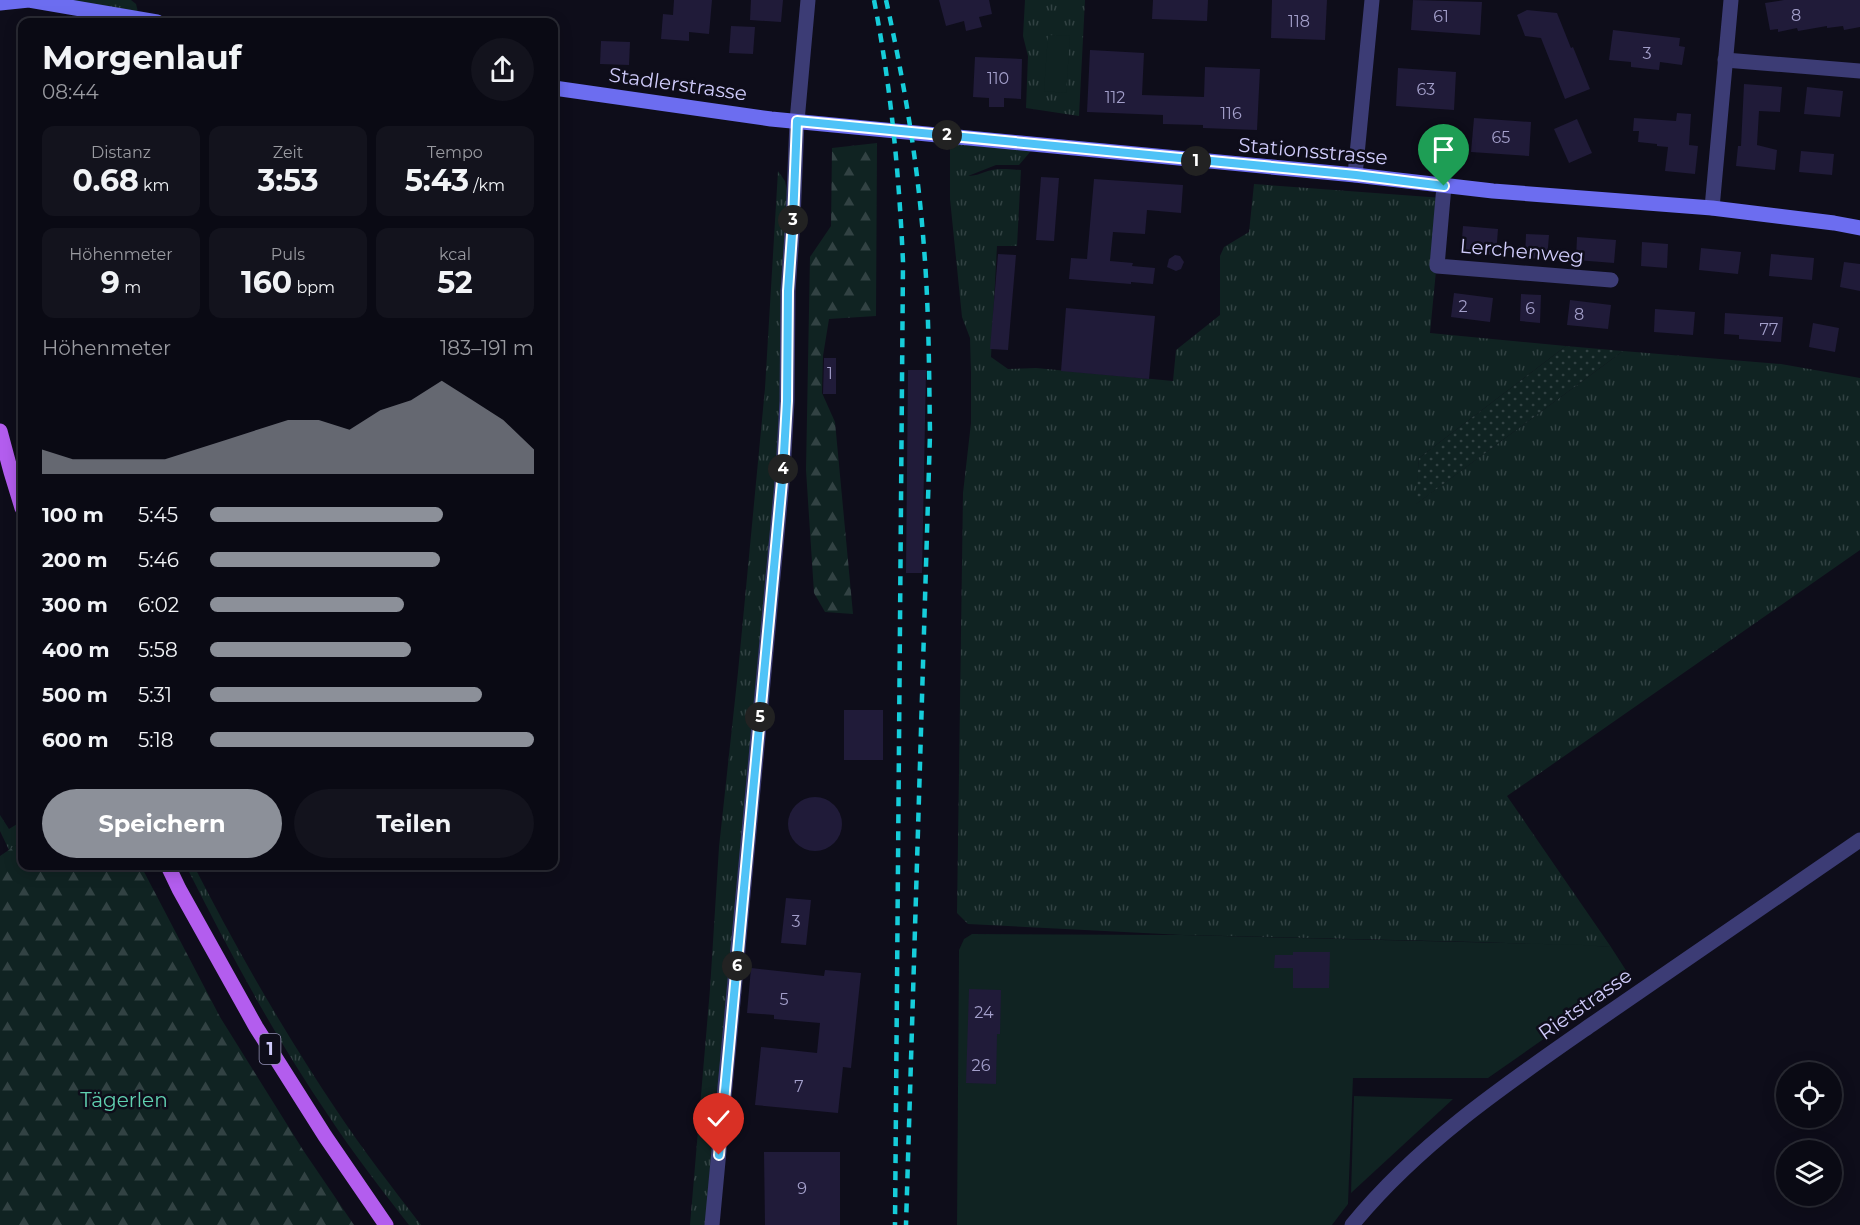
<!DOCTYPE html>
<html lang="de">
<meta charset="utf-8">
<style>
body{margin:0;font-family:Montserrat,sans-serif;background:#13131d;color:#f1f3f6;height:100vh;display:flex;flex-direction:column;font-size:22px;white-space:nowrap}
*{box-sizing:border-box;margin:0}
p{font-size:20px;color:#999aa0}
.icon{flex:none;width:33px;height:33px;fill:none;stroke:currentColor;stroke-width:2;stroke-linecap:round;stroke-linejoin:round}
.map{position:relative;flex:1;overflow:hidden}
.side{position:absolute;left:18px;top:18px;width:540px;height:852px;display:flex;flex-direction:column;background:#0a0a14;border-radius:12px;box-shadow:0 3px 15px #0003,0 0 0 2px #2a2b34}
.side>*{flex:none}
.fabs{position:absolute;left:1776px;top:1062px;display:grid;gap:12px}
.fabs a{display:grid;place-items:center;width:66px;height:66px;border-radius:50%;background:#0a0a14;box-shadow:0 3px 15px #0003,0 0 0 2px #2a2b34;font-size:30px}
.pin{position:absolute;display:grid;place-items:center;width:51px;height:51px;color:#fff;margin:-62px -26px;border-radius:50% 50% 50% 0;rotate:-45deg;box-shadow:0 0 6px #0007}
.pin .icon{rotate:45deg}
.km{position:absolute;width:30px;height:30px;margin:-15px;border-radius:50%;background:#222;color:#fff;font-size:16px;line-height:30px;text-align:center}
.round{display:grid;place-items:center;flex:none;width:63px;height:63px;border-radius:32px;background:#13131d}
.summary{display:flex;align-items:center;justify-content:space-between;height:102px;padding:0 24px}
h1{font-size:33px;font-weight:700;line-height:45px}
.metrics{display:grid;grid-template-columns:repeat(3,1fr);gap:9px;height:102px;padding:6px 24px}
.metrics div{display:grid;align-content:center;border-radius:12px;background:#13131d;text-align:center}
.metrics b{font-size:30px;font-weight:700}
.metrics small{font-size:16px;font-weight:400}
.metrics p{font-size:16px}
.chart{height:168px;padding:12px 24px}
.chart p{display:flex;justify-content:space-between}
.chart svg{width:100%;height:108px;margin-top:6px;fill:#8c9099;opacity:.7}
.button{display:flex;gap:12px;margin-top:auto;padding:12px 24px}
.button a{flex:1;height:69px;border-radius:36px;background:#8c9099;color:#fff;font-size:24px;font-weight:700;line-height:69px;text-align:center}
.button a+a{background:#13131d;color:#f1f3f6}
ul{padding:0 24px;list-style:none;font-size:20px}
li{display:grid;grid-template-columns:96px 72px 1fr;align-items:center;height:45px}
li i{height:15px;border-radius:8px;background:#8c9099}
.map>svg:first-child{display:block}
.grass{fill:url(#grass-tufts)}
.forest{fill:url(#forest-firs)}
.garden{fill:url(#garden-dots)}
.pitch{fill:#102322}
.building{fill:#201b39}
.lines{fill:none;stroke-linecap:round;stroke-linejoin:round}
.minor{stroke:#3c3c75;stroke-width:15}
.tertiary{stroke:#3c3c75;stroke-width:15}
.secondary{stroke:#6c6df0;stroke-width:15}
.primary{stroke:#b35dee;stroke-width:15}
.rail{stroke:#16cdda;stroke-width:4.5;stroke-dasharray:9 8;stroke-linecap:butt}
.route-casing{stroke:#fff;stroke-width:12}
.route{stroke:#4fc3f7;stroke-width:8}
.labels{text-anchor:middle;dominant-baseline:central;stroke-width:5;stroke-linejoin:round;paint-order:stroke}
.number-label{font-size:16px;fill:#a39fca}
.shield{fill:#0e0d1a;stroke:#9592b7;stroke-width:1.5}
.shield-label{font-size:18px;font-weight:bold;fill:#cfcbfa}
.street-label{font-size:20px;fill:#cfcbfa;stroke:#0e0d1a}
.park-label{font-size:20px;fill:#60d1b1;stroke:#0e0d1a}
</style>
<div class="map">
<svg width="1860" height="1225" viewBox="0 0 1860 1225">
<defs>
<pattern id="grass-tufts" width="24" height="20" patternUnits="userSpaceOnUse" patternTransform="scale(1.5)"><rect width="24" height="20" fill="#102322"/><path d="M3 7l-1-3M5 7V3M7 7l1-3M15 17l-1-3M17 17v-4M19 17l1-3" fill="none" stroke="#324243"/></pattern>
<pattern id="forest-firs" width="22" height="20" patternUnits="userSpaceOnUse" patternTransform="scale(1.5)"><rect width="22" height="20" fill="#102322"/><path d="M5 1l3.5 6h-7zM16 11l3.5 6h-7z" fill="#324243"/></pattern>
<pattern id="garden-dots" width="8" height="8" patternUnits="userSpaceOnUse" patternTransform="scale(1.5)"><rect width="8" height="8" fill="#102322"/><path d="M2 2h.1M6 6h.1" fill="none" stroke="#324243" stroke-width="1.8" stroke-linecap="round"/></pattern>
</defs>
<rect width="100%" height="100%" fill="#0e0d1a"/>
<g class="grass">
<path d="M0 0H131L136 4 140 20Z"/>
<path d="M1025 0H1085L1079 116 1026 108 1028 56 1023 36Z"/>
<path d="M948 135 1036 145 1019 165H996L968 176C977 176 983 172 992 170 1001 168 1012 170 1021 170L1017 246H997L991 357 1008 369 1036 368 1173 381 1176 350 1220 315V256L1224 247 1249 232 1254 184 1443 198 1430 333 1566 346 1419 458 1416 504 1623 351 1781 364 1860 378V550L1507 796 1611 947 1478 942 1183 935 968 924 957 913 963 493 971 423V373L970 338 962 317 950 199V147Z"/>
<path d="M778 171 785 181 793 220 787 401 712 1225H690L710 989 719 847 738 672 765 388Z"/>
<path d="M0 815 9 829 22 821V841L9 850 0 831Z"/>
<path d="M186 866H194C237 950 284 1032 337 1111 363 1150 392 1187 421 1225H409C381 1189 353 1153 328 1115 274 1036 229 951 186 866Z"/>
</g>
<g class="forest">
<path d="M877 143 876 316 829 319 823 356 822 393 835 422 853 614 825 612 814 593 806 470 810 257 831 226 832 148Z"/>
<path d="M22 841V866H141L220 1017 303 1150 354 1225H0V856Z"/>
</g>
<path class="garden" d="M1566 346 1623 351 1415 505 1419 458Z"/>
<g class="pitch">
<path d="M1048 35 1070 36 1066 93 1044 91Z"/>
<path d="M972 934 1183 935 1583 945 1611 947 1631 978 1488 1078H1353L1348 1204 1332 1225H957L959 950 964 939Z"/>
<path d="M1354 1096 1453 1099 1351 1193Z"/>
</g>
<g class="building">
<path d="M674 0H712L709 34 689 32V41L661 39 663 14 673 15Z"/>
<path d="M751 0H783L781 22 750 20Z"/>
<path d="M939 0H989L992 14 979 17 982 27 966 31 964 21 946 26Z"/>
<path d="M1153 0H1208L1207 21 1152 19Z"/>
<path d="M1272 0H1327L1325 40 1271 38Z"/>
<path d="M1413 0 1482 2 1480 35 1411 30Z"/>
<path d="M1784 0H1860V27L1844 30 1843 26 1827 28V26L1798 31 1797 28 1778 32V29L1770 30 1765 3Z"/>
<path d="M1527 10 1557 13 1571 48 1573 47 1590 89 1565 99 1541 38 1525 36 1517 15Z"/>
<path d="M731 26 755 27 753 54 729 53Z"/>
<path d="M1613 30 1680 38 1679 46 1685 47 1682 65 1660 62 1659 70 1631 67V62L1609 60Z"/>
<path d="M601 41 630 42 629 65 600 64Z"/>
<path d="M1090 50 1144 53 1142 95 1204 97 1205 67 1260 69 1257 130 1203 128V125L1163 124V115L1087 112Z"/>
<path d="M975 57 1022 59 1021 99 1004 98V107H989V98L973 97Z"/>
<path d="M1398 68 1456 72 1454 110 1396 106Z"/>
<path d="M1744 84 1782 87 1780 112 1759 111 1757 145 1777 150 1775 170 1736 166 1738 146H1741Z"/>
<path d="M1807 87 1843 91 1840 117 1804 114Z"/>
<path d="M1677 113 1691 114 1689 145 1698 146 1695 174 1665 171 1668 147 1657 146V144L1638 142 1639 131H1633L1634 118 1676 121Z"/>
<path d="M1474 118 1531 122 1529 156 1471 152Z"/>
<path d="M1577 119 1592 153 1569 163 1554 129Z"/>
<path d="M1801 151 1834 154 1832 175 1799 172Z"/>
<path d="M1041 177 1059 178 1054 241 1036 240Z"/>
<path d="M1094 179 1183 185 1181 213 1147 210 1145 234 1113 232 1110 261 1133 263 1132 266 1155 268 1153 284 1131 282V284L1069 279 1071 258 1087 259Z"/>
<path d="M1463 226 1498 229 1496 255 1461 252Z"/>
<path d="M1526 234 1549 235 1547 259 1525 258Z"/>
<path d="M1577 237 1616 240 1614 263 1576 260Z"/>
<path d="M1642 242 1668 244 1667 268 1641 266Z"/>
<path d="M1701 248 1741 252 1738 274 1699 270Z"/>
<path d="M998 254 1016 255 1008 350 990 349Z"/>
<path d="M1771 254 1814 258 1812 280 1769 276Z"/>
<path d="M1175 255 1180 256 1184 262 1181 269 1176 271 1167 267 1169 259Z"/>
<path d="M1844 262 1860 264V291L1840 287Z"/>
<path d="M1454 293 1493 298 1490 322 1451 317Z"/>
<path d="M1521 294 1541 295 1540 323 1520 321Z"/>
<path d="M1570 300 1611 305 1608 329 1567 325Z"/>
<path d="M1066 308 1155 316 1149 379 1061 371Z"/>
<path d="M1655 309 1695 312 1693 335 1654 332Z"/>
<path d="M1725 313 1783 317 1781 342 1739 339V335L1724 334Z"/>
<path d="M1813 323 1839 328 1835 352 1809 347Z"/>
<path d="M824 358H836V394H823Z"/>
<path d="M908 370H926L922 573H906Z"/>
<rect x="844" y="710" width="39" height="50"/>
<circle cx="815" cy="824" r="27"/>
<path d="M786 898 811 900 806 945 781 943Z"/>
<path d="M1293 952H1330L1329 988H1293V968H1274L1275 955H1293Z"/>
<path d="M751 968 824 976 825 970 861 973 851 1068 843 1067 838 1113 755 1105 761 1047 817 1053 820 1023 774 1019V1015L747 1013Z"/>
<path d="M969 989 1001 990 1000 1034H997L996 1084 966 1083Z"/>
<path d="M764 1152H840V1225H765Z"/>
</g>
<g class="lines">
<g class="minor">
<path d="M1725 60 1860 71"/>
<path d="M1355 175 1372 0"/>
<path d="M1444 186 1437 266 1611 280"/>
<path d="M1712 208 1731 0"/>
<path d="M712 1225 783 471 787 401 788 291 793 220 797 121"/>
<path d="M1352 1225C1418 1144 1506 1084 1591 1025 1680 963 1770 902 1860 840"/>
</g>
<path class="tertiary" d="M797 121 808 0"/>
<g class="secondary">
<path d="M0 3 29 0 157 22"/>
<path d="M554 88 771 119 1355 175 1493 191 1712 208 1834 223 1860 228"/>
</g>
<g class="primary">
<path d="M0 431 11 472 22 508"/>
<path d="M168 866 179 889 256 1027 325 1136 386 1225"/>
</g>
<g class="rail">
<path d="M874 0C891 87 899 174 903 262L895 1225"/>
<path d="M886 0C904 81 918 164 924 248 929 310 929 372 930 434L906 1225"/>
</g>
</g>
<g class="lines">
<g class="route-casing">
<path id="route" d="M719 1155 783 471 787 401 788 291 793 220 797 121 1356 175 1444 186"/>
</g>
<use href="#route" class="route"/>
</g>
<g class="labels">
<g class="number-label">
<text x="1796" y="15">8</text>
<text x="1441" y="16">61</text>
<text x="1299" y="21">118</text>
<text x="1647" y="53">3</text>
<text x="998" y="78">110</text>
<text x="1426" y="89">63</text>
<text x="1115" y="97">112</text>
<text x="1231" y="113">116</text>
<text x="1501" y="137">65</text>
<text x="1463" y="306">2</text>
<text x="1530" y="308">6</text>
<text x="1579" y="314">8</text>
<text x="1769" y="329">77</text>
<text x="830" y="373">1</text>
<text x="796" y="921">3</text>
<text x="784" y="999">5</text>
<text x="984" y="1012">24</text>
<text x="981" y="1065">26</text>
<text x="799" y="1086">7</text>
<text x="802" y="1188">9</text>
</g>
<rect class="shield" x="259.5" y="1034" width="21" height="30" rx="4.5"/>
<g class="shield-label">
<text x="270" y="1049">1</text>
</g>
<g class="street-label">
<text transform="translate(678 84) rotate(8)">Stadlerstrasse</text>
<text transform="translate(1313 151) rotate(5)">Stationsstrasse</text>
<text transform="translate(1522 251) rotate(5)">Lerchenweg</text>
<text transform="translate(1585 1004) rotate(-35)">Rietstrasse</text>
</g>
<g class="park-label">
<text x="124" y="1100">Tägerlen</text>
</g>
</g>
</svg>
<div class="fabs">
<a><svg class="icon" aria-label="locate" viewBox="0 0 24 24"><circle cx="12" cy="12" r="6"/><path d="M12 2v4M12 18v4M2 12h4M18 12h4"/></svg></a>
<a><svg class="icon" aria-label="layers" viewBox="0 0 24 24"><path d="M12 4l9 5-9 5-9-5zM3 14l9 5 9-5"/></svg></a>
</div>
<div class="pin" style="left:1444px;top:186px;background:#1e9e55"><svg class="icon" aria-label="arrive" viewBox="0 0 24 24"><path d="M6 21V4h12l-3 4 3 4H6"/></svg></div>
<div class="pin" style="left:719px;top:1155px;background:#d93025"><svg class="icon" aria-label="check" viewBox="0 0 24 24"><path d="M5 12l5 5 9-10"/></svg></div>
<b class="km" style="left:1196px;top:161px">1</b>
<b class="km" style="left:947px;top:135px">2</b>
<b class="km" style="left:793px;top:220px">3</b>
<b class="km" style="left:783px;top:469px">4</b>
<b class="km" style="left:760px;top:717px">5</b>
<b class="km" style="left:737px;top:966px">6</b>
<section class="side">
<div class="summary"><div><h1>Morgenlauf</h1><p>08:44</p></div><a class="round"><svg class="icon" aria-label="share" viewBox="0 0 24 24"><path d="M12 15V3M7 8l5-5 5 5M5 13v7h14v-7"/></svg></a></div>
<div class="metrics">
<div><p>Distanz</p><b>0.68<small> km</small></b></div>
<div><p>Zeit</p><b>3:53</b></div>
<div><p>Tempo</p><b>5:43<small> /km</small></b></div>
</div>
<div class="metrics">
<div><p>Höhenmeter</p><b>9<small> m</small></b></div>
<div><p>Puls</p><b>160<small> bpm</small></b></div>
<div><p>kcal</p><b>52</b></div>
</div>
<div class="chart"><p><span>Höhenmeter</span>183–191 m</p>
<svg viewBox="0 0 160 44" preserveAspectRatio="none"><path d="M0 44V34L10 38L20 38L30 38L40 38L50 34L60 30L70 26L80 22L90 22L100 26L110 18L120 14L130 6L140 14L150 22L160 34V44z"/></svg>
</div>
<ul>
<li><b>100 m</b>5:45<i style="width:72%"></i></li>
<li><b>200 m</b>5:46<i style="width:71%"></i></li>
<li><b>300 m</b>6:02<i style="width:60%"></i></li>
<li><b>400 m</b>5:58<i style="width:62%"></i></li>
<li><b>500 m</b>5:31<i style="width:84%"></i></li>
<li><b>600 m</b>5:18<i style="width:100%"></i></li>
</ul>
<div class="button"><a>Speichern</a><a>Teilen</a></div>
</section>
</div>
